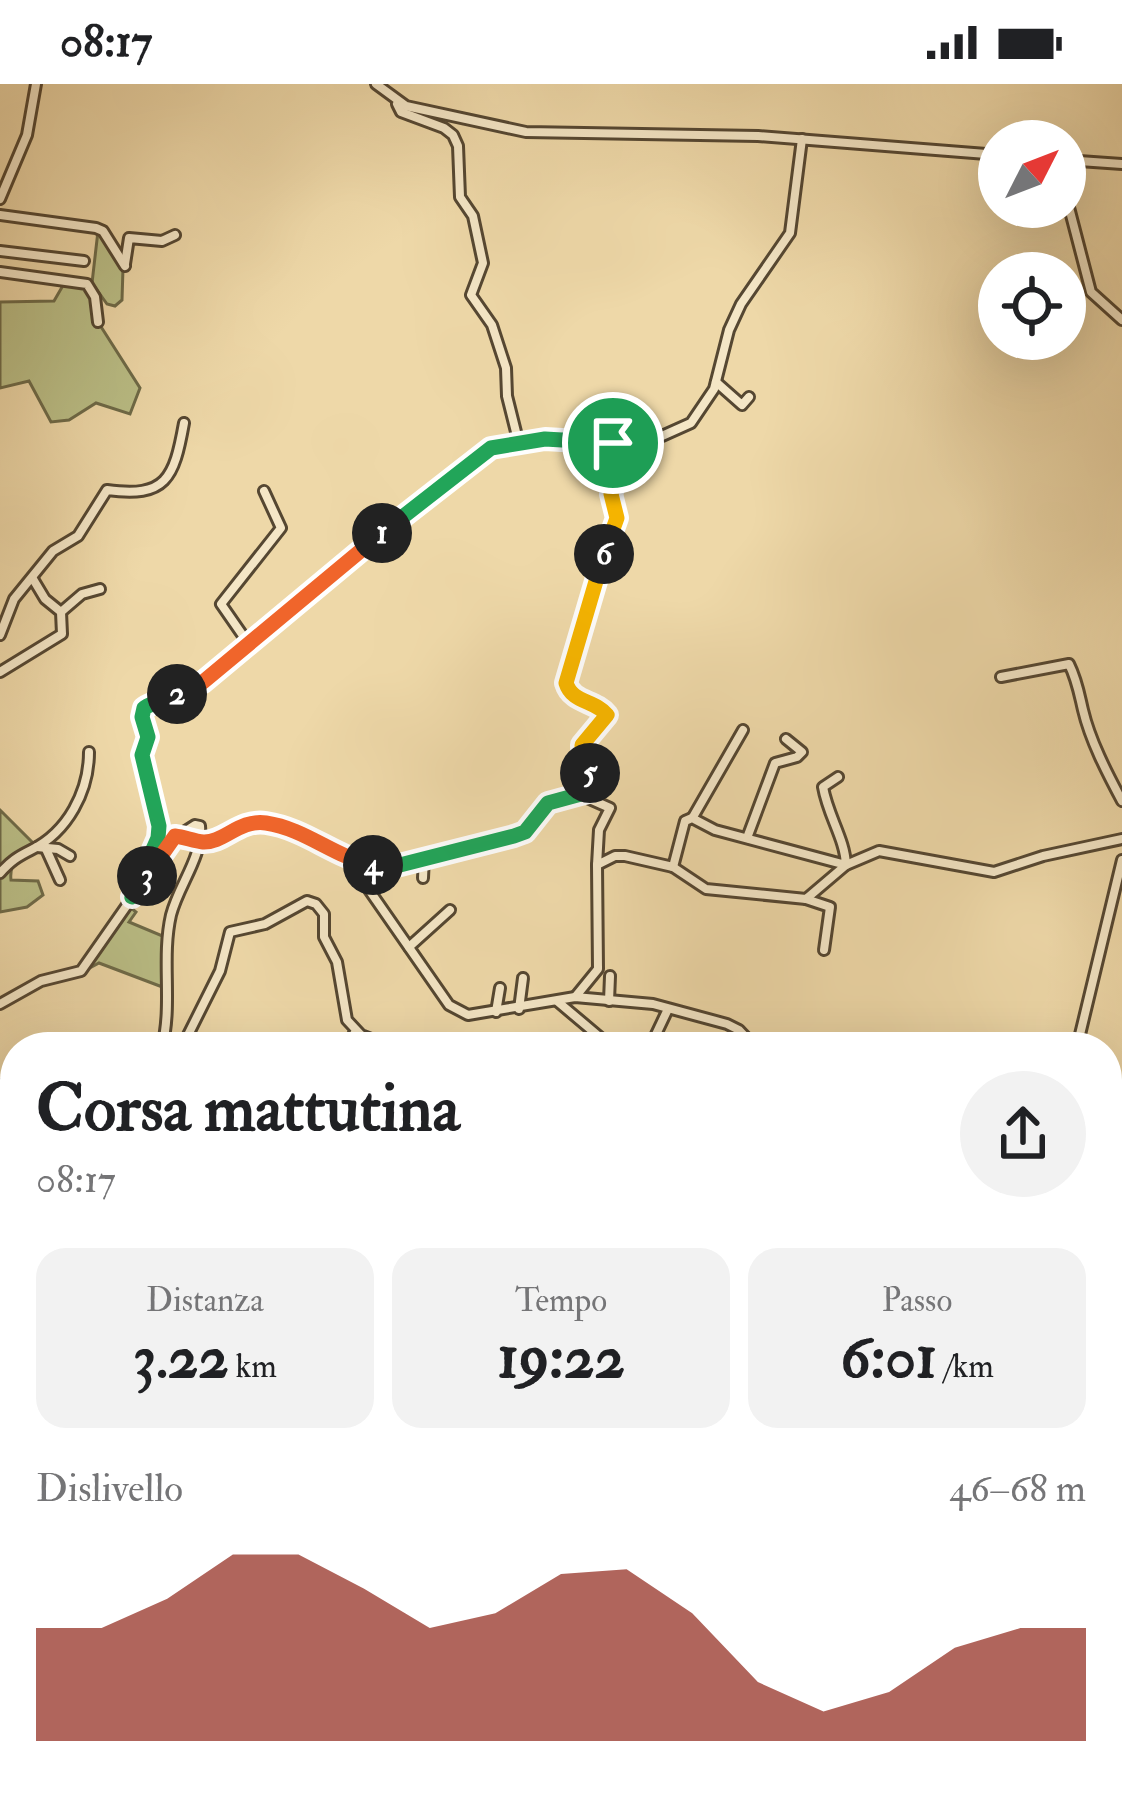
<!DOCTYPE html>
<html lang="it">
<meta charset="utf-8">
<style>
body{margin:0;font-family:"IM FELL Double Pica",serif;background:#f2f2f2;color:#202124;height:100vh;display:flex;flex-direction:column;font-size:45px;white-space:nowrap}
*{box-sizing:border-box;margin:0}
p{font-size:39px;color:#757577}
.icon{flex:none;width:66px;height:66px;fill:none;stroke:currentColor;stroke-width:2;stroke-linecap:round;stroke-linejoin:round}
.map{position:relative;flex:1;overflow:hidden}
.sheet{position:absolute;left:0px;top:948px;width:1122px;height:771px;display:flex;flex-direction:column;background:#fff;border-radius:48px 48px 0 0;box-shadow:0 12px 48px #0002}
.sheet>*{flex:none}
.needle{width:78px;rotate:48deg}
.controls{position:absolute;left:978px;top:36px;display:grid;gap:24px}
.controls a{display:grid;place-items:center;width:108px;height:108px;border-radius:50%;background:#fff;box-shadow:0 12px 48px #0002;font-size:60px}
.pin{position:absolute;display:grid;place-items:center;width:102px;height:102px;color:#fff;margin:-51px;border:6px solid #fff;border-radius:50%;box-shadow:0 3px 12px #0007}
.km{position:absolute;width:60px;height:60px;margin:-30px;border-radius:50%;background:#222;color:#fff;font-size:33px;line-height:60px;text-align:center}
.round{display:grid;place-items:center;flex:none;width:126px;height:126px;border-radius:63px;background:#f2f2f2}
.overview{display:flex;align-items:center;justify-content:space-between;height:204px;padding:0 36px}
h1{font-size:66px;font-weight:700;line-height:90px}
.stats{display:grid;grid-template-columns:repeat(3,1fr);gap:18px;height:204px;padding:12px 36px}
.stats div{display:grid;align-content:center;border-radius:30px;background:#f2f2f2;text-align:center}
.stats b{font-size:60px;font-weight:700}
.stats small{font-size:33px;font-weight:400}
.stats p{font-size:33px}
.chart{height:336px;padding:24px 36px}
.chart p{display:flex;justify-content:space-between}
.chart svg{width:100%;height:216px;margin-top:12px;fill:#8f2418;opacity:.7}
.status{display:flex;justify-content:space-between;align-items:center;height:84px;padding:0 60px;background:#fff;direction:ltr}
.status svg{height:33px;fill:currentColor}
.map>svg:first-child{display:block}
.green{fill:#babe86;stroke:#6e6a48;stroke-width:3}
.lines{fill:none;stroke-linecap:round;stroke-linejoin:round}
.stream{stroke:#69786b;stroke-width:3}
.river{stroke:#99b9ac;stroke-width:8}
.minor-casing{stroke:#554732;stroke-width:14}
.major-casing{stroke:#22170a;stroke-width:16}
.highway-casing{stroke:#22170a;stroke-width:20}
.minor{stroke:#f4e6c6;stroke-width:8}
.major{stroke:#e7bc74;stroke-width:10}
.highway{stroke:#e7bc74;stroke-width:14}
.rail{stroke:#22170a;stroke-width:3;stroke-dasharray:21 21;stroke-linecap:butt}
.split-1-casing{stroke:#fff;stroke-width:24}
.split-2-casing{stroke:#fff;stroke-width:24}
.split-3-casing{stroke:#fff;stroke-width:24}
.split-4-casing{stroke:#fff;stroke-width:24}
.split-5-casing{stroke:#fff;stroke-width:24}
.split-6-casing{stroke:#fff;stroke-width:24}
.split-7-casing{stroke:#fff;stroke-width:24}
.split-1{stroke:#22a559;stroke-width:15}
.split-2{stroke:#f0652b;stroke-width:15}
.split-3{stroke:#22a559;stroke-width:15}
.split-4{stroke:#f0652b;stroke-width:15}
.split-5{stroke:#22a559;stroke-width:15}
.split-6{stroke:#f5b400;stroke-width:15}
.split-7{stroke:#f5b400;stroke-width:15}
</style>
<div class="status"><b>08:17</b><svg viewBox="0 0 49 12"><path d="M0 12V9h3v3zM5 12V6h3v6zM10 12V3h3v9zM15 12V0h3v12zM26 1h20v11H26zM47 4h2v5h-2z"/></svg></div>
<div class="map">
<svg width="1122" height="1718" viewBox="0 0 1122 1718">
<rect width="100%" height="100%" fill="#eed8a8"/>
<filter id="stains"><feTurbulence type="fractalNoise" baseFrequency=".00167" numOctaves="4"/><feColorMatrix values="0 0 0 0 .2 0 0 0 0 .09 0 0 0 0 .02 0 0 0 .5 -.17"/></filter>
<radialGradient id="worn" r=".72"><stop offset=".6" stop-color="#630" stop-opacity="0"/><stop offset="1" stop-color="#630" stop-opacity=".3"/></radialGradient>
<g class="green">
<path d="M98 147 104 149 123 184 122 216 115 222 107 220 92 199Z"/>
<path d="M65 198 93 205 98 238 140 304 130 330 96 319 69 336 51 338 29 297 0 304V218L54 217Z"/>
<path d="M0 726 34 760C19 769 9 779 11 796L38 797 43 811 27 823 0 828Z"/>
<path d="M130 823 136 828 129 838 165 853V904L99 879 86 886Z"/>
</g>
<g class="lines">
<path class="stream" d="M0 1662 15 1664"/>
<g class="river">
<path d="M0 1620 15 1653"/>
<path d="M77 1704 87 1718"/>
</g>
<g class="minor-casing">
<g id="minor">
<path d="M376 0 406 22 526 48 758 52 999 71"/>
<path d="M397 20 401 28 444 44 453 51 458 62 460 113 473 132 483 179 471 211 492 241 506 284 507 312 519 360"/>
<path d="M1065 76 1122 80"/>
<path d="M1065 108 1091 208 1122 236"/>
<path d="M0 115 27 51 36 0"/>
<path d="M0 131 96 144 103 147 125 182"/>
<path d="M0 167 84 177"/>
<path d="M125 180 129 154 162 157 175 151"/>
<path d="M0 188 87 200 95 213 98 238"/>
<path d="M716 298 742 321 749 313"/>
<path d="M61 528 82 510 100 505"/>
<path d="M0 551 14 515 53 467 78 452 107 406C166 414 174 395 184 339"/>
<path d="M248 559 221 520 281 444 264 407"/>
<path d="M0 588 62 550 61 528 45 515 33 495"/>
<path d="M1001 593 1069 580C1077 596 1079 609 1083 626 1090 656 1107 689 1122 717"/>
<path d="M585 711 596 702 583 679 582 661 607 631C596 616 572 619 566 599L617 434C611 407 618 386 613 359"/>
<path d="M693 733 743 646"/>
<path d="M175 752 206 758 243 740 264 739 306 750 348 776 396 781 525 748 548 719 560 713 583 712 610 724 599 746 597 781 615 772H625L673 783 706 805 806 815 846 781 879 767 994 788 1043 772 1122 755"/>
<path d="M747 754 775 679 797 673 802 668 786 655"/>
<path d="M37 763 58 765 70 772"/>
<path d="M46 765 60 796"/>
<path d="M349 777 449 921 468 931 575 913 653 920 727 940 739 946 755 963"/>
<path d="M673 783 685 737 692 734 715 746 846 781C845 755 828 732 823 703L838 693"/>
<path d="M0 789C11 777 17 773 31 766 68 748 89 707 89 668"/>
<path d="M423 794 424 773"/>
<path d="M140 801 170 757 195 741 200 742C203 773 179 800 171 831 161 875 173 919 162 963"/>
<path d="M132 813 158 754 159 742 142 671 148 653 142 633 144 624 166 618 203 598 358 472 392 439 491 364 545 355 613 359 662 352 691 339 714 305 729 246 741 220 790 149 802 55"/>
<path d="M806 815 830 823 824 866"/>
<path d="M409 863 450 826"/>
<path d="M576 912 598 885 597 781"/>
<path d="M557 917 608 960"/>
<path d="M609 917 610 892"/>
<path d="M0 920 41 897 81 887 132 814"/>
<path d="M519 925 523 894"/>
<path d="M496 928 500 904"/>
<path d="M182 963 220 887 230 848 265 840 307 817 316 820 324 830V853L337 878 347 936 361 951 392 963"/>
<path d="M345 963 356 947"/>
<path d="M420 963 432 959 439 963"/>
<path d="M650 963 668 925"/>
<path d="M1077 963 1122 776"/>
<path d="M0 1001 15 1012"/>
<path d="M0 1297 15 1284"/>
<path d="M0 1339 12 1336"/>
<path d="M1107 1576H1122"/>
<path d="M622 1718 629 1704"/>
<path d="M1006 1718 1019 1704"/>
</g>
</g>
<g class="major-casing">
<g id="major">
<path d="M0 1435 15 1451"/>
<path d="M233 1704 246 1718"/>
</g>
</g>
<g class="highway-casing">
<g id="highway">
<path d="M0 1446 15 1462"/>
<path d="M0 1498 15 1500"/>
<path d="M245 1704 259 1718"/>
</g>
</g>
<use href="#minor" class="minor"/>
<use href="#major" class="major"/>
<use href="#highway" class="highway"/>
<g class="rail">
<path d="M0 1560 15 1575"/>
<path d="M145 1704 159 1718"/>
</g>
</g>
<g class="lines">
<g class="split-1-casing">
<path id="split-1" d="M382 449 491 364 545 355 613 359"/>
</g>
<g class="split-2-casing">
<path id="split-2" d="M177 610 203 598 382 449"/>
</g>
<g class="split-3-casing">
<path id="split-3" d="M147 792 132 813 158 754 159 742 142 671 148 653 142 633 144 624C155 617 166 617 177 610"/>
</g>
<g class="split-4-casing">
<path id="split-4" d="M147 792 175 752C184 753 194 757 203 758 224 759 239 735 266 739 306 745 334 773 373 781"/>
</g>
<g class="split-5-casing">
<path id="split-5" d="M373 781 396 782 514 752 525 748 548 719 592 707 596 703 590 689"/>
</g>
<g class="split-6-casing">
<path id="split-6" d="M590 689 583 679 582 661 607 631C595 616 572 619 566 599L604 470"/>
</g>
<g class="split-7-casing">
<path id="split-7" d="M604 470 617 434 611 410 617 393 613 359"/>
</g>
<use href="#split-1" class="split-1"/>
<use href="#split-2" class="split-2"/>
<use href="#split-3" class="split-3"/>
<use href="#split-4" class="split-4"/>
<use href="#split-5" class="split-5"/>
<use href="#split-6" class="split-6"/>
<use href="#split-7" class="split-7"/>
</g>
<rect width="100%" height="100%" filter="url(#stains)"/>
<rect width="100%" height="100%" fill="url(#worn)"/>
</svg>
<div class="controls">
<a><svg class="needle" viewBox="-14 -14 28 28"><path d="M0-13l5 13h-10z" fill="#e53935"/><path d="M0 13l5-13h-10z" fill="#757577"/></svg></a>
<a><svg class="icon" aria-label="locate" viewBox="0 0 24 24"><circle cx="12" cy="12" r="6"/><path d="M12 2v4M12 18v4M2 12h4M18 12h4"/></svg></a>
</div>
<div class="pin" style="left:613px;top:359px;background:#1e9e55"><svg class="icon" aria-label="arrive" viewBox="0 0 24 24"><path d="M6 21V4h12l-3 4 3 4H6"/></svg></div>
<b class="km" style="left:382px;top:449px">1</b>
<b class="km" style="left:177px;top:610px">2</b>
<b class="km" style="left:147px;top:792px">3</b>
<b class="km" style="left:373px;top:781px">4</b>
<b class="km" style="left:590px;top:689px">5</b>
<b class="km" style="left:604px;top:470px">6</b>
<section class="sheet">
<div class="overview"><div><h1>Corsa mattutina</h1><p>08:17</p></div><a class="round"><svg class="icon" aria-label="share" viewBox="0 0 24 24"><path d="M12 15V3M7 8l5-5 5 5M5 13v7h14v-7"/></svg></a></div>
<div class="stats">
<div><p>Distanza</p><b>3.22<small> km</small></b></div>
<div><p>Tempo</p><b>19:22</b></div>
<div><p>Passo</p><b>6:01<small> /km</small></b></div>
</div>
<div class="chart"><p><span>Dislivello</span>46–68 m</p>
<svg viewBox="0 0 160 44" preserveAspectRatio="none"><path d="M0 44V21L10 21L20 15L30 6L40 6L50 13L60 21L70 18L80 10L90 9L100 18L110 32L120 38L130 34L140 25L150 21L160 21V44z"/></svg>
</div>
</section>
</div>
